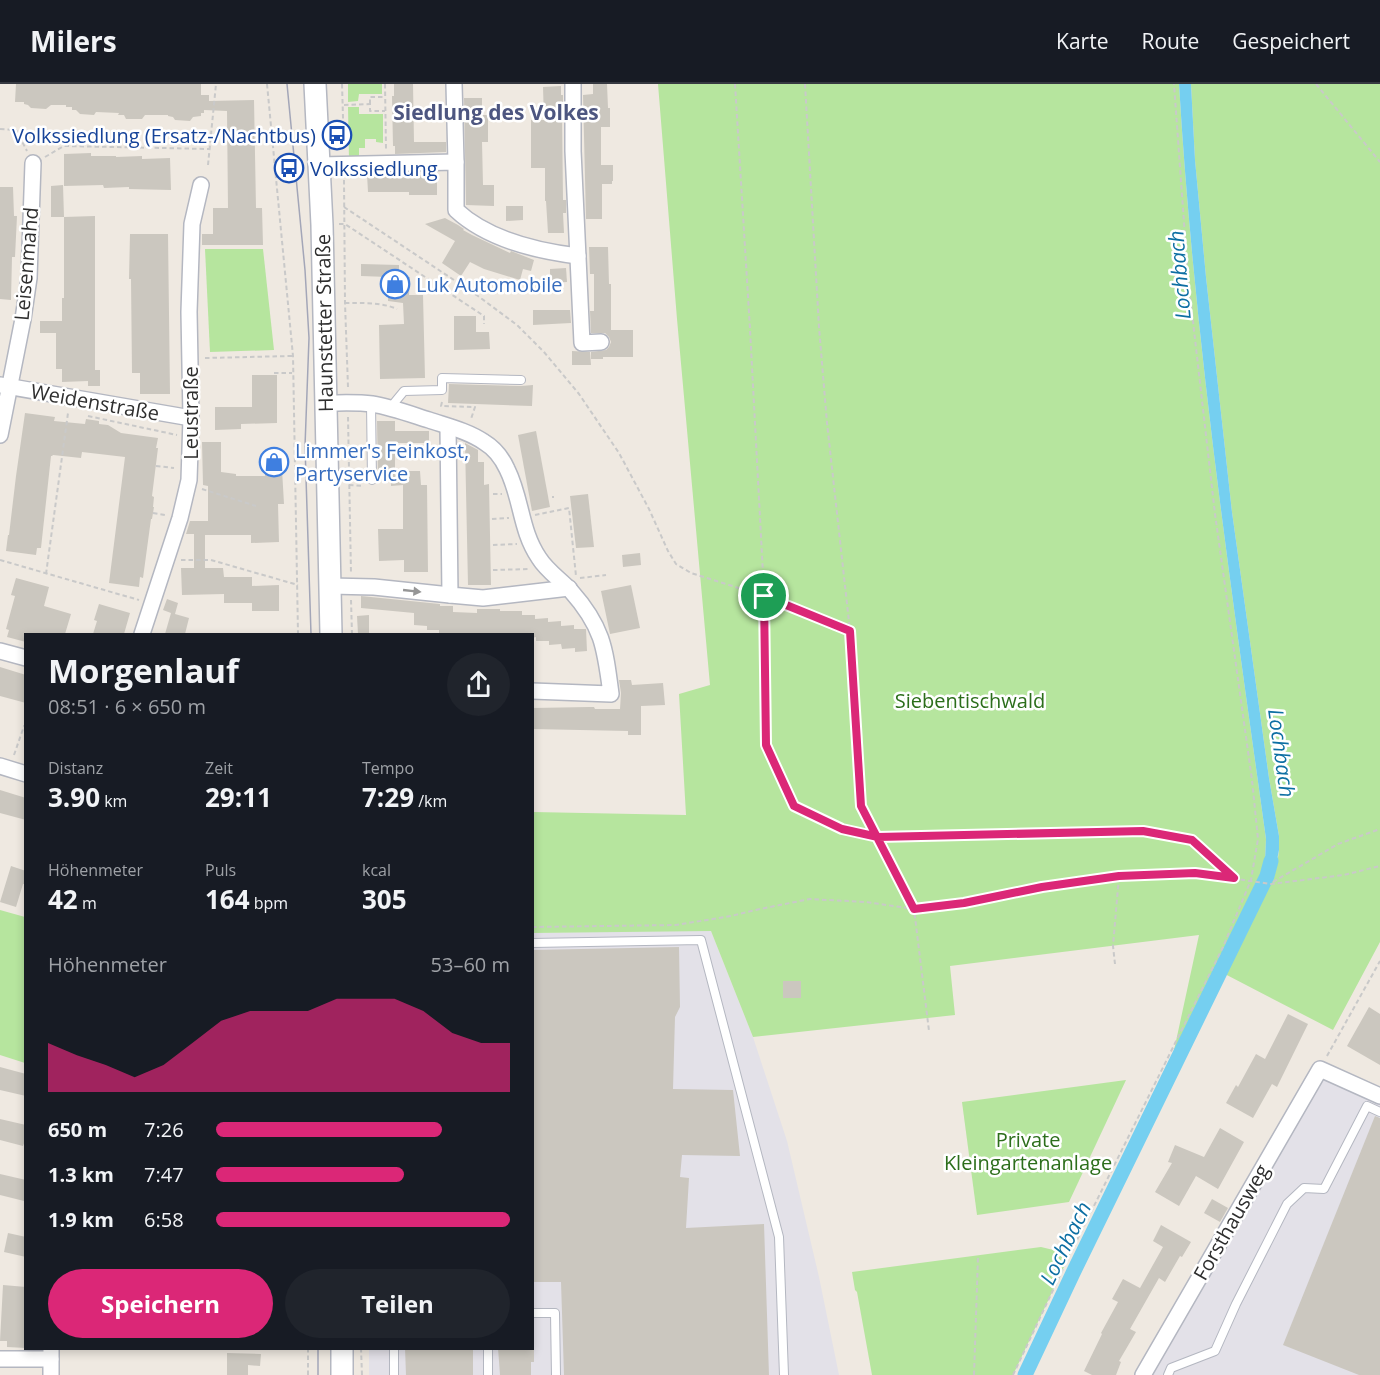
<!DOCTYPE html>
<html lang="de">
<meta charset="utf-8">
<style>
body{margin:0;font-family:"Open Sans",sans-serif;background:#20242c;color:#f1f3f6;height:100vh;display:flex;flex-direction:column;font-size:22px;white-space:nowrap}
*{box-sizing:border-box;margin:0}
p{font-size:20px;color:#9ea1a6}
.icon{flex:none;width:33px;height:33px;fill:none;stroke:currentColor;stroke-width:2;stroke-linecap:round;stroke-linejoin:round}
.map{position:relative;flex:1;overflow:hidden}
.sheet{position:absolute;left:24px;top:549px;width:510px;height:717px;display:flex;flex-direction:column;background:#171b24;border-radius:0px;box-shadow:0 3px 9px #0003}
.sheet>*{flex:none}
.pin{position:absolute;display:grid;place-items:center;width:51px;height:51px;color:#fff;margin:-26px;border:3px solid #fff;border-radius:50%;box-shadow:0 2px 6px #0007}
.round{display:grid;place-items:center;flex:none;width:63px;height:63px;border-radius:32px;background:#20242c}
.summary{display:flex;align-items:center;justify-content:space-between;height:102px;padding:0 24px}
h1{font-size:33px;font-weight:700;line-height:45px}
.stats{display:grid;grid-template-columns:repeat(3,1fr);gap:9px;height:102px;padding:6px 24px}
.stats div{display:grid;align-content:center}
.stats b{font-size:26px;font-weight:700}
.stats small{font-size:16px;font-weight:400}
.stats p{font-size:16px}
.chart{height:168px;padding:12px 24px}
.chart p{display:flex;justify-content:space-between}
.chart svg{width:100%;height:108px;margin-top:6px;fill:#db2777;opacity:.7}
.button{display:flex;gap:12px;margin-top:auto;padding:12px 24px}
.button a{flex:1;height:69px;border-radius:36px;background:#db2777;color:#fff;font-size:24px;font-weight:700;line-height:69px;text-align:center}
.button a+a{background:#20242c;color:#f1f3f6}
ul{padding:0 24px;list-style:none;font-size:20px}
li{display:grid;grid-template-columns:96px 72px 1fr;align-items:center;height:45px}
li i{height:15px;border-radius:8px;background:#db2777}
header{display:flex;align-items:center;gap:36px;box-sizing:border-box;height:84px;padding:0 30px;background:#171b24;border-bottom:2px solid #363941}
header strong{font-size:28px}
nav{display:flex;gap:33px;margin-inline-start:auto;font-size:21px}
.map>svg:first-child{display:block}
.industrial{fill:#e3e1e8}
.green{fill:#b6e59e}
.water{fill:#75cff0}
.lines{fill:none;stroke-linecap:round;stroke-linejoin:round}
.canal{stroke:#75cff0;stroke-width:15}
.building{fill:#cbc7bf}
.lane-casing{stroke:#b4b7c1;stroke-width:10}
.street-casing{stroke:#b4b7c1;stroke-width:18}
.secondary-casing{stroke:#b4b7c1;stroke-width:24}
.path{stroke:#c9c9c9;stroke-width:2;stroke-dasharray:4.5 3;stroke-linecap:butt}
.lane{stroke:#fff;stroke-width:8}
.street{stroke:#fff;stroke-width:15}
.secondary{stroke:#fff;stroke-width:21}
.tram{stroke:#a3a6b8;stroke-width:1.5}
.oneway{fill:#969696}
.route-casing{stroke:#fff;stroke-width:12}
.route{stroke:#db2777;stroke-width:8}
.labels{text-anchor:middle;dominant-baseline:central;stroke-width:5;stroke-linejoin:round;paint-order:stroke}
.transit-label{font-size:20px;fill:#164399;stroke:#fff;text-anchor:end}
.street-label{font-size:20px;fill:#2e2e2e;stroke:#fff}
.shop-label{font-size:20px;fill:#366cbe;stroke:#fff;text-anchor:start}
.park-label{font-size:20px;fill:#2c6e1b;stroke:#fff}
.neighbourhood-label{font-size:21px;font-weight:bold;fill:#4d5680;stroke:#fff}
.water-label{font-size:21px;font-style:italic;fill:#0d6fa3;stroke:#fff}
</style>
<header>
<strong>Milers</strong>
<nav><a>Karte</a><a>Route</a><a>Gespeichert</a></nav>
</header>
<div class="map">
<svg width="1380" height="1291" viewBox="0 0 1380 1291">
<rect width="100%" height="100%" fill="#efe9e1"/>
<g class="industrial">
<path d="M631 847H711L753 953 787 1057 819 1193 839 1291H369V1265L532 1264 533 849Z"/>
<path d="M1320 985 1380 1012V1291H1143Z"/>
</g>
<g class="green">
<path d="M348 0H382V10H359L358 17 348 18Z"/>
<path d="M658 0H1179C1194 253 1231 504 1266 755L1265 777 1261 792 1273 797 1277 781 1279 766V752L1269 694 1232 428 1206 193 1195 76 1191 0H1380V858L1333 946 1221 888 1168 994 1199 851 950 882 955 931 753 953 711 847 533 849V728L686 731 679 610 710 601 677 235Z"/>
<path d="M348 23H359V30H383V59L376 58V55H365V64H359V76H349Z"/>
<path d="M205 165H263L274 266 210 268Z"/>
<path d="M0 826 25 833V979L0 971Z"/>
<path d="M1126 996 1069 1118 977 1131 962 1018Z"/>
<path d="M1041 1163 1070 1170 1013 1291H872L857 1208 855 1206 852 1188Z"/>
</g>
<path class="water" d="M1179 0H1191L1195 76 1206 193 1232 428 1269 694 1279 752V766L1273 797 1261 792 1265 777 1266 755C1231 504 1194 253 1179 0Z"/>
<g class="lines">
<path class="canal" d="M1025 1291 1073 1189 1267 792 1271 777"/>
</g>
<g class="building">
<path d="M16 0H201V11H209V17L254 16 256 124H262L263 161H202V150H213V124H228L227 27 204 26V29H201V32L193 33 190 37 175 36 173 33 168 32V31H145L142 35H126L124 31H118L119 29 96 28 94 31 80 30 76 26H72V23H66V21H51L46 25 31 24 28 21 24 20V18H15Z"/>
<path d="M394 0H413L414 58H446V68L395 70V62H393L392 12H394Z"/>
<path d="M593 0H607L608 24H610V43H601V81H613V97H612V100H602V135H586L583 11 593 10Z"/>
<path d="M561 2V11H563V28H562L563 116H566V129H563L564 149H548L546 117H545V84H531V36H544L543 3Z"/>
<path d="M464 14H482V31H488V58H482L483 101H494V122L466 121Z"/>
<path d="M91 69V72H116V73L142 72V75L170 74 171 106 129 105V103L104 104 103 101 64 102V70Z"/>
<path d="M414 89V91L437 92V111H409V108H368L367 90Z"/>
<path d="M63 101 64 133 95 132V286H100V302H88V297L62 298V285H56V249H40V237H62V214H64V133H51V102Z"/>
<path d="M0 103H13L14 132H17L15 173H12L11 216 0 215Z"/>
<path d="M506 122H523V136L506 137Z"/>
<path d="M445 134 458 141 464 145 463 146 472 151 510 169 511 167 534 176 531 187 523 185 520 196 484 185 470 178 461 192 442 179 455 157 425 140Z"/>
<path d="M130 150H168L170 310H140V289H132L131 195H129Z"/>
<path d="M589 163H608L609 200H611V246H633V273H603V275H591V268L606 266 609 263 611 258 609 253 605 249H591L590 227H594V190H590Z"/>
<path d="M361 180 399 181V193H410L409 211H423L425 294 380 295 379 241 404 240 403 219 388 217V193L361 192Z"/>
<path d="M566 184 567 198 550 199V185Z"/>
<path d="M533 226H570L571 239 533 241Z"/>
<path d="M454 232H476V248H489L490 265 454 266Z"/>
<path d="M572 267 590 268 591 281H572Z"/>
<path d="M252 291H277V339L241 340V345L215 346V323H252Z"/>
<path d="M449 300 521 302 533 301 532 322 448 319Z"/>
<path d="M25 329 55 333 54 337 85 340 86 335 99 337V340L108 341 121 349 158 354 156 364H158L152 412 154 413 153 423H154L152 435H151L143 494 140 493 139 503 109 499 125 373 82 368 81 374 53 371 52 372H51L41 464H37L36 471 6 467 8 451H9L16 392Z"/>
<path d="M377 337H395V347H429V359H395V387H420L421 401H427L428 488H404V476L379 477 378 445H403V401L391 402V392H378Z"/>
<path d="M536 347 550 423 532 427 518 351Z"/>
<path d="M202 358H221V388L236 390V392H265L264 368H281L284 420H278L279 458 251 459V451H205V484H223L224 493H252V502L279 501V527H252V519H224V510L182 511 181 484H194V450H186L190 437H208V402L203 401Z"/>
<path d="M465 359 478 366V378H484V401L489 400 491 501H468Z"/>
<path d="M588 410 594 463 576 464 570 412Z"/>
<path d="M640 469 641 481 623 483 622 471Z"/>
<path d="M16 494 49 503 44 522 71 530 65 550H26V558L7 553 9 546 6 545 15 512 11 511Z"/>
<path d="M631 501 640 544 610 550 601 507Z"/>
<path d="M361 512 440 520V522H453V528L477 529V525H500V527H522V531H535V535L548 534V538L561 537V542L574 541V545H586L587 567 575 568V564L562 565 561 560 549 561V557H536V553L532 554V550H523V549L439 550V546H427V542L414 541V529L361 524Z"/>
<path d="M167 515 178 519 175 530 189 534 185 550H165L171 529 163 526Z"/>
<path d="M99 520 130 529 124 550H93L97 537 94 536Z"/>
<path d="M369 531V550H358L357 532Z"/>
<path d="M0 583 26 591V619L0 612Z"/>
<path d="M619 596H631L632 601 663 599 665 621 641 622V651H628V647L532 645V624L589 623H594L595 625H620L621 609Z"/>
<path d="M0 706 26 714V736L0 729Z"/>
<path d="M11 782 26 787V800H23L16 823 0 818Z"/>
<path d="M679 863 680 923 675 933 673 1005 733 1006 740 1072 682 1071 680 1093 689 1094 686 1144 764 1140 769 1291H564L561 1198H532V866Z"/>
<rect x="783" y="897" width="18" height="17"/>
<path d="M1369 923 1380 930V981L1347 962Z"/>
<path d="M1288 930 1308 940 1277 1003 1272 1000 1253 1034 1226 1019 1236 1001 1238 1003 1256 970 1265 975Z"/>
<path d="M0 983 26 990V1012L0 1006Z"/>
<path d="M1375 1032 1380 1034V1291H1359L1283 1261Z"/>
<path d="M0 1035 26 1041V1054L23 1062 0 1056Z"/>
<path d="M1220 1044 1244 1058 1218 1105 1196 1092 1179 1122 1155 1108 1172 1079 1168 1078 1175 1061 1204 1073Z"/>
<path d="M0 1090 26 1096 24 1117 0 1111Z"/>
<path d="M1212 1115 1228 1124 1220 1138 1204 1129Z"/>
<path d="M1161 1141 1191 1158 1182 1173 1180 1172 1165 1198 1159 1194 1130 1245 1136 1248 1119 1277 1121 1278 1116 1291H1092L1084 1287 1102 1250 1101 1249 1118 1218 1112 1215 1123 1195 1140 1204 1163 1163 1153 1157Z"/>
<path d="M8 1149 26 1153V1173L4 1168Z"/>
<path d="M3 1201 26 1203V1264L7 1263V1257H0Z"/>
<path d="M405 1264H473V1291H406Z"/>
<path d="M498 1264H534V1278H531V1291H500Z"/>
<path d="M227 1269 261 1270 260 1282 248 1281V1291H227Z"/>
</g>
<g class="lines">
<g class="lane-casing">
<g id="lane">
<path d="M371 320 372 396"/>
<path d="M390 324 404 307 442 306V294L521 296"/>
<path d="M532 859 701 856 779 1153 784 1291"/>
<path d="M532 1229H555L556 1291"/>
<path d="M394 1264V1291"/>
<path d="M488 1264V1291"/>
<path d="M1168 1291 1171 1284 1215 1267 1236 1220 1287 1120 1304 1104 1324 1105 1367 1022 1380 1028"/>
</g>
</g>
<g class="street-casing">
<g id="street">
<path d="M454 0 456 78"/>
<path d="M573 0V67L582 259 601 258"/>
<path d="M319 81 456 78V126C487 155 537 167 578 172"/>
<path d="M0 301 191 334"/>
<path d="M326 319C341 319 357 318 372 320 391 323 410 330 429 336 447 342 468 347 484 358 494 364 502 374 507 385 522 415 520 446 539 474 547 487 561 496 571 507 603 543 605 564 611 610L532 607"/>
<path d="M448 343 450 511 483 514 569 504"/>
<path d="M0 351 23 235 29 194 33 79"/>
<path d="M330 502 374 503 450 511"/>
<path d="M142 550 180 434 189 396 191 334 189 228 192 140 201 101"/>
<path d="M0 567 26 574"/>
<path d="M0 682 26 690"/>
<path d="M51 1264V1291"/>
<path d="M0 1275H51"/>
<path d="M1143 1291 1320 985 1380 1012"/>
</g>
</g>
<g class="secondary-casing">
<g id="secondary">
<path d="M315 0 322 141 331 550"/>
<path d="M342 1264V1291"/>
</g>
</g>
<g class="path">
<path d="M267 0 293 272 298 550"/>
<path d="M342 0 344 66"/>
<path d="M385 0 386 65"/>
<path d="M735 0 750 245 765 528 766 661 794 722 842 745 878 753 1143 747 1192 756 1234 794"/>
<path d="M805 0 819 243 827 339 850 547 861 722 914 825 964 819 1042 803 1119 792 1195 789 1271 800 1344 791 1380 782"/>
<path d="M1316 0 1380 78"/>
<path d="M370 20V13H384"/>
<path d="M344 21 370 20V27H385"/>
<path d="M0 45 16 46 27 67"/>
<path d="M45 73 64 62 210 65"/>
<path d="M208 81 216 0"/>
<path d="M344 96 345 219 348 303"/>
<path d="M344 123 478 212 517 241 544 268 579 310 619 369 649 425 668 467 676 480 691 489 764 512 849 547"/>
<path d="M339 140H345L484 232V240"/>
<path d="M345 219C362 219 381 218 397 225"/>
<path d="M205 274 292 272"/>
<path d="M274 289H292"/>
<path d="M442 318 441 322 475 323 471 335"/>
<path d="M88 332 177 351"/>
<path d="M348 333 351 489"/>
<path d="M156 382 174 384"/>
<path d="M349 401 364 402"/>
<path d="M202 405 256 422"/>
<path d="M493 410H502"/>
<path d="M553 412V414"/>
<path d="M153 429 165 431"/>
<path d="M535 431 569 424 576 492"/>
<path d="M492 435 509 434"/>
<path d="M493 461 517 460"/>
<path d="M0 476 139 516"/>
<path d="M181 476H211L298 501"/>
<path d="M493 486 530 485"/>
<path d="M46 490 68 329"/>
<path d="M580 494 606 491"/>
<path d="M351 516 352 550"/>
<path d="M14 671 24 642 26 643"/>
<path d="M1273 798 1338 760 1380 745"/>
<path d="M532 843 676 841 731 832 760 825 810 815 866 818 914 825 929 947"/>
<path d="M1115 880 1113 862 1119 792"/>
<path d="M1327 972 1380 877"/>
<path d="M361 1264 362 1291"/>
<path d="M308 1291V1264"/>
<path d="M974 1291 978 1173"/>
<path d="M1013 1291 1070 1170 1223 863 1251 796 1258 755 1252 696 1215 430 1188 194 1174 0"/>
</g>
<use href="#lane" class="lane"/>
<use href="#street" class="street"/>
<use href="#secondary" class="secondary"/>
<g class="tram">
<path d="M287 0 305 186 309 254 305 362 311 550"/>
<path d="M318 1264V1291"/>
</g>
</g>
<defs><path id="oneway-solid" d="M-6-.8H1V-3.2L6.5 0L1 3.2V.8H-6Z" transform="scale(1.5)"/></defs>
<use class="oneway" href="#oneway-solid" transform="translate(412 507) rotate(6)"/>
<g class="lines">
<g class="route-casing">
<path id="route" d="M764 512 766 661 794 722 842 745 878 753 1143 747 1192 756 1234 794 1195 789 1119 792 1042 803 964 819 914 825 861 722 850 547 764 512"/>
</g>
<use href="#route" class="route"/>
</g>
<defs>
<g id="bus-ring" transform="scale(1.5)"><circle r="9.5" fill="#fff" stroke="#1a4fb4" stroke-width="1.5"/><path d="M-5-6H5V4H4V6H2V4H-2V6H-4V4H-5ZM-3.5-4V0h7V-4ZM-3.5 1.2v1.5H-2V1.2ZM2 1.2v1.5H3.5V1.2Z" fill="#1a4fb4"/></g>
<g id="shop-ring" transform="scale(1.5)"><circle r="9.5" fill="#fff" stroke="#3f7fe0" stroke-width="1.5"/><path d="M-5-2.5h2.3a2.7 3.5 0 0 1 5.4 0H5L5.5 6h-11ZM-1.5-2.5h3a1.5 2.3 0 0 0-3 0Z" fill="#3f7fe0"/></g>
</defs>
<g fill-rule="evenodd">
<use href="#bus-ring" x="337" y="51"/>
<use href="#bus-ring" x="289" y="84"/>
<use href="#shop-ring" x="395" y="200"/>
<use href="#shop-ring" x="274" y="378"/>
</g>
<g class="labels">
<g class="transit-label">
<text x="316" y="51">Volkssiedlung (Ersatz-/Nachtbus)</text>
<text x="310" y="84" text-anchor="start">Volkssiedlung</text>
</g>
<g class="street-label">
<text transform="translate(26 180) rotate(-85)">Leisenmahd</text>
<text transform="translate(324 239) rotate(-91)">Haunstetter Straße</text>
<text transform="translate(95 318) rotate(10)">Weidenstraße</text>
<text transform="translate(190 329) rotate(-90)">Leustraße</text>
<text transform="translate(1231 1138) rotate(-60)">Forsthausweg</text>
</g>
<g class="shop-label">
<text x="416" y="200">Luk Automobile</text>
<text x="295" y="366">Limmer's Feinkost,<tspan x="295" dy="23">Partyservice</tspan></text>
</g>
<g class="park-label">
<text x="970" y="616">Siebentischwald</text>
<text x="1028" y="1055">Private<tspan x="1028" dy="23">Kleingartenanlage</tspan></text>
</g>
<g class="neighbourhood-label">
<text x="496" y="28">Siedlung des Volkes</text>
</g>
<g class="water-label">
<text transform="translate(1179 191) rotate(-95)">Lochbach</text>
<text transform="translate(1282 669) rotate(82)">Lochbach</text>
<text transform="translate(1065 1159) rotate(-64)">Lochbach</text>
</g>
</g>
</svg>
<div class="pin" style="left:764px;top:512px;background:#1e9e55"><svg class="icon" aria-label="arrive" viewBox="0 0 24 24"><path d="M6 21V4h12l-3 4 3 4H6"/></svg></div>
<section class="sheet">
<div class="summary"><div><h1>Morgenlauf</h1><p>08:51 · 6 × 650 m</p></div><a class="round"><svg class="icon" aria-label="share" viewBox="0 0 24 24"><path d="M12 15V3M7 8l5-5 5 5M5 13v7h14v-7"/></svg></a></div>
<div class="stats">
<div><p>Distanz</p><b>3.90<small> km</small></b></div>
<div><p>Zeit</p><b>29:11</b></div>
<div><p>Tempo</p><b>7:29<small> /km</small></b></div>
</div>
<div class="stats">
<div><p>Höhenmeter</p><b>42<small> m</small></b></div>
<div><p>Puls</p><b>164<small> bpm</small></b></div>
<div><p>kcal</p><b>305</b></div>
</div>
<div class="chart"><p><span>Höhenmeter</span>53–60 m</p>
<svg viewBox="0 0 160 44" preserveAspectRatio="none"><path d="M0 44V24L10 29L20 33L30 38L40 33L50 24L60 15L70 11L80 11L90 11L100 6L110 6L120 6L130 11L140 20L150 24L160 24V44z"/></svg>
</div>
<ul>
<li><b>650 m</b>7:26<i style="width:77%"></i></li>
<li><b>1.3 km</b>7:47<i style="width:64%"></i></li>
<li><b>1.9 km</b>6:58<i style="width:100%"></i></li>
</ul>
<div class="button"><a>Speichern</a><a>Teilen</a></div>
</section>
</div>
